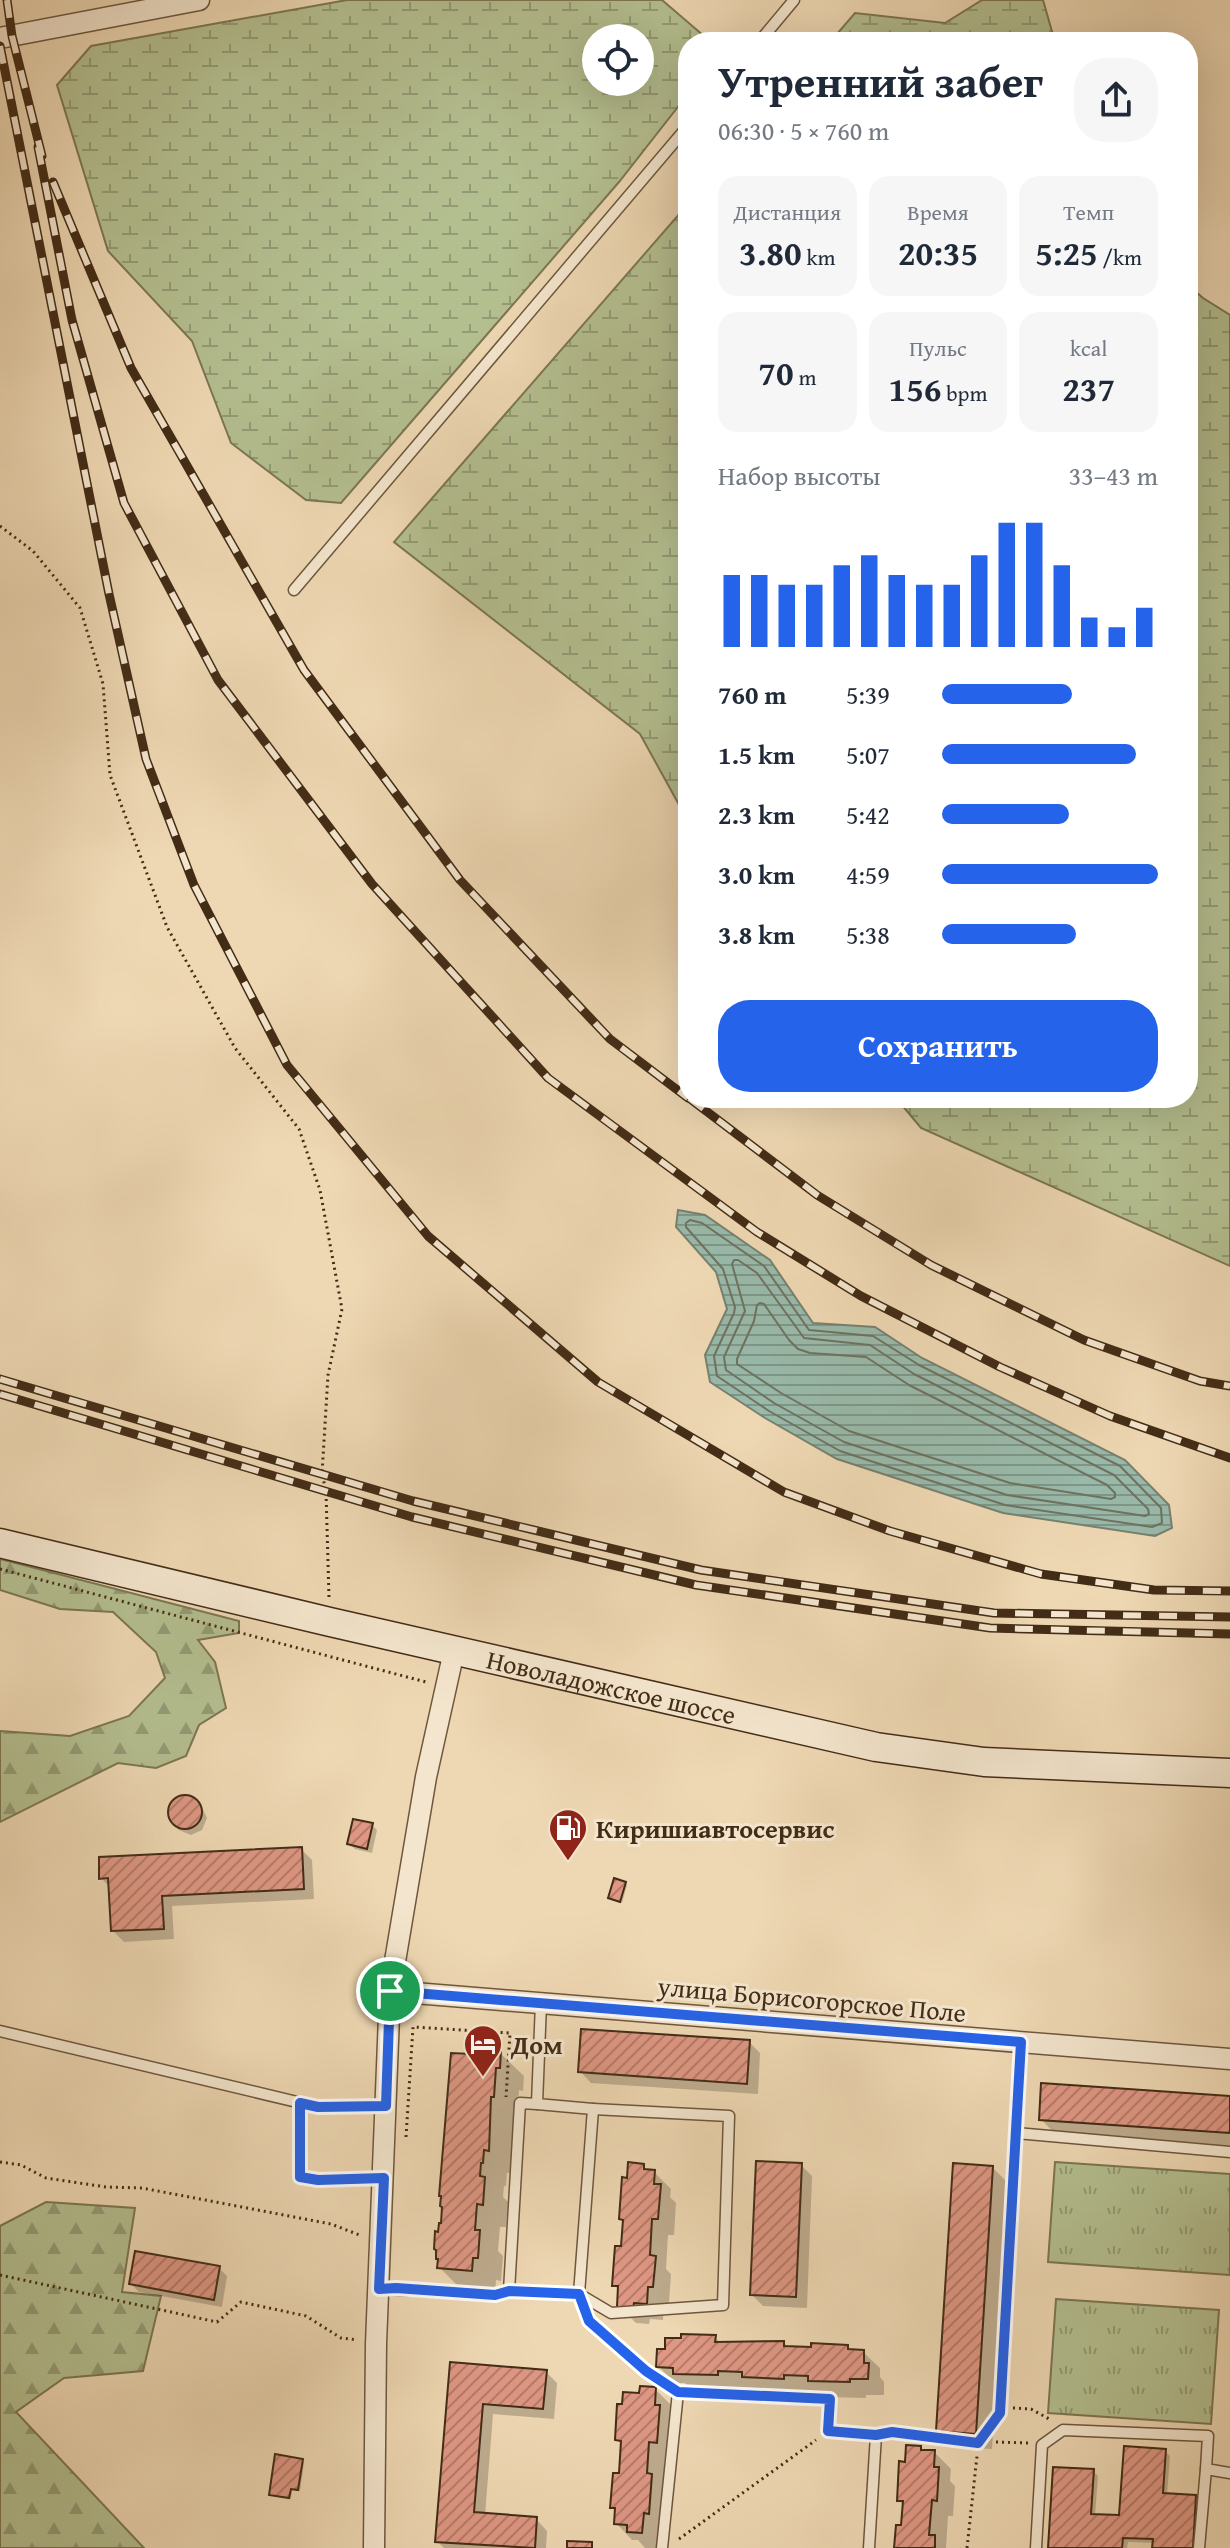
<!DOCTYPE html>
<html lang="ru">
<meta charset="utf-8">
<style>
body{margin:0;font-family:"Gentium Book Plus",serif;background:#f6f6f7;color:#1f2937;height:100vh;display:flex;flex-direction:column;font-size:30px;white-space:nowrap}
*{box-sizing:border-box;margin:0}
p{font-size:26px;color:#747a83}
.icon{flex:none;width:44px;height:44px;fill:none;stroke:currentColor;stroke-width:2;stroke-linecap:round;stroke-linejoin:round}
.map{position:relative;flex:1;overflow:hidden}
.details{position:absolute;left:678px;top:32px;width:520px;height:1076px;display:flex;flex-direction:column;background:#fff;border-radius:32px;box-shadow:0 8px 32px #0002}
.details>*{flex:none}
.fabs{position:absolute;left:582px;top:24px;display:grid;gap:16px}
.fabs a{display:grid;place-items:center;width:72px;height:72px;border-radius:50%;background:#fff;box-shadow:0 8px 32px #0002;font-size:40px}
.pin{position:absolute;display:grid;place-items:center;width:68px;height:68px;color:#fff;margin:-34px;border:4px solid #fff;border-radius:50%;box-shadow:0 2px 8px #0007}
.round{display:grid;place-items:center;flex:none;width:84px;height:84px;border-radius:32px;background:#f6f6f7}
.summary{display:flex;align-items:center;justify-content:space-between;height:136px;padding:0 40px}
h1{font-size:44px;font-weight:600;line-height:60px}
.metrics{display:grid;grid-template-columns:repeat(3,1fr);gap:12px;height:136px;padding:8px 40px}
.metrics div{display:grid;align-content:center;border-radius:20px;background:#f6f6f7;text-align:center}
.metrics b{font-size:34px;font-weight:600}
.metrics small{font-size:22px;font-weight:400}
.metrics p{font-size:22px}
.chart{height:224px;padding:16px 40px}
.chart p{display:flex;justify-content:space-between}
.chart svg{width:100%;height:144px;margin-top:8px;stroke:#2563eb;stroke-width:6}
.action{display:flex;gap:16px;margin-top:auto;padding:16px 40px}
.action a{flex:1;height:92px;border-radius:32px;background:#2563eb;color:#fff;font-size:32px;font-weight:600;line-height:92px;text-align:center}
ul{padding:0 40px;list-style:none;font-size:26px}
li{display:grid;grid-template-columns:128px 96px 1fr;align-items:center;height:60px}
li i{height:20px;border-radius:10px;background:#2563eb}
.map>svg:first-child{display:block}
.forest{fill:url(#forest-firs);stroke:#7c7653;stroke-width:2}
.wetland{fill:url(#wetland-marsh);stroke:#7c7653;stroke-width:2;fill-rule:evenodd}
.park{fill:url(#park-tufts);stroke:#7c7653;stroke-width:2}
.water{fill:url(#water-rules);stroke:#77816f;stroke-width:2}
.shadow{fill:#0003}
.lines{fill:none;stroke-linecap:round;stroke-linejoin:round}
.shore{stroke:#6e7360;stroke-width:2}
.building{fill:url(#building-hatch);stroke:#432c16;stroke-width:2}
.lane-casing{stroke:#6e573d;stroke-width:13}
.street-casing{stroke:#6e573d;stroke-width:23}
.secondary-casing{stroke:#432c16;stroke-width:31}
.path{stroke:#432c16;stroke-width:3;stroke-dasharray:2 4;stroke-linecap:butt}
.lane{stroke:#f4e6ce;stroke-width:10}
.street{stroke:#f4e6ce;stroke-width:20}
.secondary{stroke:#f4e6ce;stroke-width:28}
.rail-casing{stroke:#432c16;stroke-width:9}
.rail{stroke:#f4e6ce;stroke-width:6;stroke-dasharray:18;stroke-linecap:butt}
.route-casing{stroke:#fff;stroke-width:16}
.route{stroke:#2563eb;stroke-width:10}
.labels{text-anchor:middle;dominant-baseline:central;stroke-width:6;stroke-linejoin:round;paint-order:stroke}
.street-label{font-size:26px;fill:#432c16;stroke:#f4e6ce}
.poi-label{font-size:26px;font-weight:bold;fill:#432c16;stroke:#f4e6ce;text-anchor:start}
</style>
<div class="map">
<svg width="1230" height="2548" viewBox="0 0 1230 2548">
<defs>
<pattern id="forest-firs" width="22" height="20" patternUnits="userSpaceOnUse" patternTransform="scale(2)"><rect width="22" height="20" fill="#b4bf90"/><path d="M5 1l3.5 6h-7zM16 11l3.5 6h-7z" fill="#949b75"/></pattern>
<pattern id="wetland-marsh" width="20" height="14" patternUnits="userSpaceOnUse" patternTransform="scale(2)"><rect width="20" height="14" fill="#b4bf90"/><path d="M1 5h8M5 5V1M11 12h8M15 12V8" fill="none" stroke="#949b75"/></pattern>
<pattern id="park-tufts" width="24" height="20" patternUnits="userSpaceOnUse" patternTransform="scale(2)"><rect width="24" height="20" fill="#b4bf90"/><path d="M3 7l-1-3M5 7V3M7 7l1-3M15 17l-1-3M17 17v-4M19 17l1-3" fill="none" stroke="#949b75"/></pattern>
<pattern id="water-rules" width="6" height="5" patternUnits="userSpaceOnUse" patternTransform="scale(2)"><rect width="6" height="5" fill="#99baab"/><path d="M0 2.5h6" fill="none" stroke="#7e978a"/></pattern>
<pattern id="building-hatch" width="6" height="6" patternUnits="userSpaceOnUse" patternTransform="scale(2)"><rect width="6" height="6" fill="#df9783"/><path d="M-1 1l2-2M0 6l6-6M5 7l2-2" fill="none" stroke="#b67b6a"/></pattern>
</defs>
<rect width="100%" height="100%" fill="#eed8b3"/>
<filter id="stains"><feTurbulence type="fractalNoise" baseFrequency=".0025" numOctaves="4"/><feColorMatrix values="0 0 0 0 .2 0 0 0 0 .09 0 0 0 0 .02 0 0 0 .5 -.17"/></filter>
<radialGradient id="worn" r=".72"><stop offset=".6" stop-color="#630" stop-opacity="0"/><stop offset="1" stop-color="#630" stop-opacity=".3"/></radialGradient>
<g class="forest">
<path d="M0 1559 239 1621V1633L198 1640 215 1662 226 1708 199 1725 186 1756 156 1768 118 1763 0 1822V1731L70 1736 129 1716 165 1678 156 1652 113 1612 60 1609 0 1590Z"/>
<path d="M46 2202 135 2208 122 2292 161 2296 143 2371 64 2378 16 2412 144 2548H0V2226Z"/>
</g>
<g class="wetland">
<path d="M347 0H662L704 36 702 42H688V94L619 182 341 503 306 500 231 443 192 341 108 251 57 85 91 46ZM640 38V82H596V38Z"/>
<path d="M982 0H1043L1055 42H830L855 13 945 23Z"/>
<path d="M688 204V821L640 734 394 542Z"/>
<path d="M1188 285 1203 298 1230 315V1266L921 1128 896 1098H1188Z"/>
</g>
<g class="park">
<path d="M1055 2162 1230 2174V2275L1048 2262Z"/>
<path d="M1056 2299 1219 2310 1211 2424 1048 2413Z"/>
</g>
<path class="water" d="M678 1210 705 1215 770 1260 813 1323 875 1327 922 1358 1125 1460 1169 1505 1172 1528 1155 1536 1003 1513 837 1459 765 1418 710 1382 705 1355 727 1309 716 1272 676 1227Z"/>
<g class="shadow">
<path d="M184 1796 196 1801 202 1807 207 1818 202 1830 191 1835 179 1830 173 1825 168 1813 173 1801Z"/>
<path d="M372 1825 377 1830 372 1853 355 1849 349 1844Z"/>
<path d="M301 1849 312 1860 314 1899 172 1906 174 1939 124 1942 113 1931 111 1888 101 1878Z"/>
<path d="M625 1883 627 1885 622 1903 612 1900 610 1898Z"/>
<path d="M749 2042 760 2053 758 2094 591 2083 580 2071Z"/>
<path d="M500 2053 524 2076 523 2091 519 2090 517 2120H514L512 2173H507L506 2186H504L503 2197 508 2202 506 2227H500L498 2251 503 2256 501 2281 496 2280 495 2293 463 2291 439 2267 443 2226 474 2057Z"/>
<path d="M1230 2098V2148L1057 2136 1041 2119Z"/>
<path d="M801 2165 812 2176 807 2308 763 2306 752 2295Z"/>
<path d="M643 2166 649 2171 654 2172 671 2189 670 2197 676 2203 674 2235H668L666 2269 671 2274 669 2303H664L663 2320 650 2319 649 2324 636 2323 619 2306 620 2291 614 2285 623 2248 625 2222 621 2218 628 2180Z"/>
<path d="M992 2167 1009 2184 992 2449 955 2447 938 2430Z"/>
<path d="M219 2268 227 2276 222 2307 139 2292 131 2284Z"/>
<path d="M715 2337 721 2344 784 2343 790 2348 847 2347 852 2351 863 2352 880 2368V2377L884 2382V2395H866V2398L827 2397 821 2391H800V2395L761 2393 755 2388 734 2387V2391L691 2390 685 2383H675L658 2366Z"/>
<path d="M452 2364 546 2372 557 2383 554 2419 493 2414 485 2515 536 2519 547 2531 546 2548H444L437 2541Z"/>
<path d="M655 2389 672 2406 673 2458H665L663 2487 668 2492 658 2548H645L638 2540H632L616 2523 617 2511 612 2507 620 2476 623 2445 617 2439 641 2395Z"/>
<path d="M921 2448 925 2452H934L951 2469 950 2481 955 2486 953 2516H948L946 2548H896L903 2527 904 2506 899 2500 907 2464Z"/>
<path d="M1165 2451 1170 2456 1167 2495 1195 2497 1200 2502 1197 2548H1154L1155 2543 1128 2542 1127 2548H1050L1093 2471 1098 2476 1095 2516 1121 2517Z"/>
<path d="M302 2461 304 2463 300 2491 292 2490 291 2499 273 2496 271 2494Z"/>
</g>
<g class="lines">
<g class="shore">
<path d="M690 1220 702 1223 764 1266 809 1330 873 1336 919 1365 1120 1466 1161 1508 1162 1523 1152 1527 1005 1505 840 1451 769 1411 717 1376 714 1356 734 1313 735 1307 723 1269 686 1227V1223Z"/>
<path d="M738 1260 757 1273 804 1338 870 1345 914 1374 1114 1475 1148 1509 1149 1514 1145 1516 1007 1495 844 1442 774 1403 726 1370 724 1357 745 1311 732 1264 734 1260Z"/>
<path d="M760 1303 764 1304 789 1340 798 1349 810 1353 866 1357 909 1385 1107 1485 1115 1493V1497L1111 1499 1010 1483 849 1431 781 1393 737 1364V1359L754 1321 757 1305Z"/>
</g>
</g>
<g class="building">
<circle cx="185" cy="1812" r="17"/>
<path d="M353 1819 373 1823 367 1849 347 1844Z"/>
<path d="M302 1847 304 1889 162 1896 164 1929 111 1931 108 1878 99 1879V1857Z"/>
<path d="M614 1878 626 1882 620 1902 608 1898Z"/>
<path d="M581 2029 750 2040 747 2084 578 2072Z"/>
<path d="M472 2048 501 2051 500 2068H496L494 2097H491L489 2151 484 2150 483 2163H481L480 2176 485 2177 483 2205 477 2204 475 2230H480L478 2258H473L472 2271 437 2268 438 2259H436V2250L434 2249 435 2231 438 2232 439 2223H441L442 2207 440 2206 441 2196H439L451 2053 472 2054Z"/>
<path d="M1041 2083 1230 2096V2133L1039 2120Z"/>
<path d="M756 2161 802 2163 796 2297 750 2295Z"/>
<path d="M628 2162 644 2164V2169L655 2170 654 2184H661L658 2219H652L650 2255 656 2256 653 2287H648L647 2304 634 2303 633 2308 617 2307 618 2286H612L615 2246H621L623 2220 619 2219 622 2177 627 2178Z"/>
<path d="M953 2163 993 2166 976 2434 936 2431Z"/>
<path d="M135 2251 220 2266 214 2300 129 2284Z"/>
<path d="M681 2334 716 2335 715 2342 784 2341V2346L811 2347V2343L848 2345V2349L864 2350V2363H869L868 2379H850V2382L808 2381V2376L784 2375V2379L742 2377V2372L718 2371V2375L673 2374V2368L656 2367 657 2349H665V2338H681Z"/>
<path d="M450 2362 547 2370 543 2409 483 2404 474 2512 537 2517 535 2548 435 2542Z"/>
<path d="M640 2386 656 2387 655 2405H660L657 2443 649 2442 647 2473 652 2474 649 2514 644 2513 642 2533 627 2532V2525L614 2524 615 2508H610L613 2473H619L621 2441 615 2440 617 2404H622L623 2392 639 2393Z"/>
<path d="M906 2445 921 2446V2450H935L934 2467H939L937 2501 932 2500 929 2535H935V2548H894L896 2525H901L903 2501H897L899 2461 905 2462Z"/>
<path d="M1124 2446 1166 2449 1163 2493 1196 2495 1193 2548H1152L1153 2539 1123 2538 1122 2548H1048L1053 2467 1094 2469 1091 2514 1119 2515Z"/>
<path d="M275 2454 303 2459 298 2490 291 2489 289 2498 269 2495Z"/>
<path d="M567 2541 592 2542V2548H567Z"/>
</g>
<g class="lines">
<g class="lane-casing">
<g id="lane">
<path d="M759 42 794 0"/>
<path d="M294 590 688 126"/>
<path d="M0 2031 318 2107 386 2106"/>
<path d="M300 2103V2177L318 2180 384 2178"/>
<path d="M1016 2133 1021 2042"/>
<path d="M379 2289 479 2293 495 2295 509 2291 579 2294 593 2109 537 2104 541 2003"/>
<path d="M509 2291 520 2103 537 2104"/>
<path d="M579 2294 611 2313 723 2305 729 2116 593 2109"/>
<path d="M662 2548 678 2392 830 2399 828 2431 876 2435 892 2432 978 2443 1000 2413 1016 2133 1230 2152"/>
<path d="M869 2548 876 2435"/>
<path d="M1036 2548 1042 2445 1063 2430 1208 2436 1206 2469 1230 2473"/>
<path d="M1199 2548 1206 2469"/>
</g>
</g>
<g class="street-casing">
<g id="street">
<path d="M0 38 199 0"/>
<path d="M390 1991 1230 2059"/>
<path d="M374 2548 376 2344 390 1991 426 1777 454 1651"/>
</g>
</g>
<g class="secondary-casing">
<g id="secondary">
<path id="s1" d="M0 1543 330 1622 876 1747 984 1762 1230 1773"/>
</g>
</g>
<g class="path">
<path d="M0 526 33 551 80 608 103 684 110 775 167 927 235 1048 299 1129 320 1190 342 1309 328 1375 322 1474 326 1491 329 1598"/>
<path d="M0 1569 426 1682"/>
<path d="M406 2137 413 2027 510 2033 506 2097"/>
<path d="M0 2162 21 2165 46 2178 106 2187 142 2188 331 2224 362 2236"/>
<path d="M0 2275 217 2322 241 2302 306 2316 341 2338 357 2340"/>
<path d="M588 2318 646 2371 668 2385"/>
<path d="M1013 2408 1031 2409 1051 2420"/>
<path d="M996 2442 1028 2443"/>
<path d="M679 2539 816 2440"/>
<path d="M967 2548 977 2456"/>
</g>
<use href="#lane" class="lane"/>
<use href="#street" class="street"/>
<use href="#secondary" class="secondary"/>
<g class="rail-casing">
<g id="rail">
<path d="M7 0 12 36 42 156"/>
<path d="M0 46 109 594 146 759 194 885 287 1065 428 1236 598 1382 784 1492 890 1531 1041 1574 1154 1590 1230 1591"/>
<path d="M38 147 72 320 124 503 218 680 372 884 548 1078 757 1232 861 1296 1000 1367 1110 1416 1230 1458"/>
<path d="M53 182 131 368 304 670 460 880 610 1039 688 1098"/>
<path d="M689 1098 817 1195 931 1265 1084 1340 1200 1381 1230 1386"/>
<path d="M0 1379 413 1501 701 1570 994 1613 1230 1617"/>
<path d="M0 1394 412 1517 696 1585 990 1628 1230 1634"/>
</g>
</g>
<use href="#rail" class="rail"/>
</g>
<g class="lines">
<g class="route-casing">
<path id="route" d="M390 1991 1021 2042 1000 2413 978 2443 892 2432 876 2435 828 2431 830 2399 678 2392 646 2371 589 2321 579 2294 509 2291 495 2295 396 2288 379 2289 384 2178 318 2180 300 2177V2103L318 2107 386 2106Z"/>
</g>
<use href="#route" class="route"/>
</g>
<defs>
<g id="fuel-pin" transform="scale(2)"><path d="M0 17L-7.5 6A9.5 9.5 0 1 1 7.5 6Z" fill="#8f2418" stroke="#f4e6ce"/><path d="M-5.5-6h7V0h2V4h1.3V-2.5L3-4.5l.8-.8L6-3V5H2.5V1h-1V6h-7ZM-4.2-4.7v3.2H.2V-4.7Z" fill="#fff"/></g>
<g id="hotel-pin" transform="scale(2)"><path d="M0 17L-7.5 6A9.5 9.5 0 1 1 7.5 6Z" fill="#8f2418" stroke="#f4e6ce"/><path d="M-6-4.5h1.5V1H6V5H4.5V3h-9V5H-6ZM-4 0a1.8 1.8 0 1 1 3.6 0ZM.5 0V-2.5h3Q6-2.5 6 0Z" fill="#fff"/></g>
</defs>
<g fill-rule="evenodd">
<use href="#fuel-pin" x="568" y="1828"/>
<use href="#hotel-pin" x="483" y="2044"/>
</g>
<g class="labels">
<g class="street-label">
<text stroke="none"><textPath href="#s1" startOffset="628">Новоладожское шоссе</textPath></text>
<text transform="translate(812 1999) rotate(5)">улица Борисогорское Поле</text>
</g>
<g class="poi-label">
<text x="596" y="1828">Киришиавтосервис</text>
<text x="511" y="2044">Дом</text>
</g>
</g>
<rect width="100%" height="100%" filter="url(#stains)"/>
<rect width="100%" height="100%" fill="url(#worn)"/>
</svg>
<div class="fabs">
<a><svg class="icon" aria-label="locate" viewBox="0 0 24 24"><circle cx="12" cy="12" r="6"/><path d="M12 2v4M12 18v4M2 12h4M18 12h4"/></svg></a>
</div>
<div class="pin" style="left:390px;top:1991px;background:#1e9e55"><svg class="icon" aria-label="arrive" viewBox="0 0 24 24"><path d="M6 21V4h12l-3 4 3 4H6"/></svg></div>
<section class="details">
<div class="summary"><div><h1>Утренний забег</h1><p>06:30 · 5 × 760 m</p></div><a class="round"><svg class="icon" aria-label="share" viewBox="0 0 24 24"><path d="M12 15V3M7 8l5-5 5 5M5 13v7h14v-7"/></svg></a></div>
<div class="metrics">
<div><p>Дистанция</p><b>3.80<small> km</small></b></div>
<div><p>Время</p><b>20:35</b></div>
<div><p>Темп</p><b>5:25<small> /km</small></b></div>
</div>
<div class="metrics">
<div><b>70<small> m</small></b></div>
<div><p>Пульс</p><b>156<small> bpm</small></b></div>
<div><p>kcal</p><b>237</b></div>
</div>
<div class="chart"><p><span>Набор высоты</span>33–43 m</p>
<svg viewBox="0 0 160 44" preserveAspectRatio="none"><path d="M5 44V22M15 44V22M25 44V25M35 44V25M45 44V19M55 44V16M65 44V22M75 44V25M85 44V25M95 44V16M105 44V6M115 44V6M125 44V19M135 44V35M145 44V38M155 44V32"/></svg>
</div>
<ul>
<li><b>760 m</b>5:39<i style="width:60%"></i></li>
<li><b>1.5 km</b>5:07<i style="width:90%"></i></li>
<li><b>2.3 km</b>5:42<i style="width:59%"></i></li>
<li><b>3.0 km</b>4:59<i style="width:100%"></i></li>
<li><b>3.8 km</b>5:38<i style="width:62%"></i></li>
</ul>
<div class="action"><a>Сохранить</a></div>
</section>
</div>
